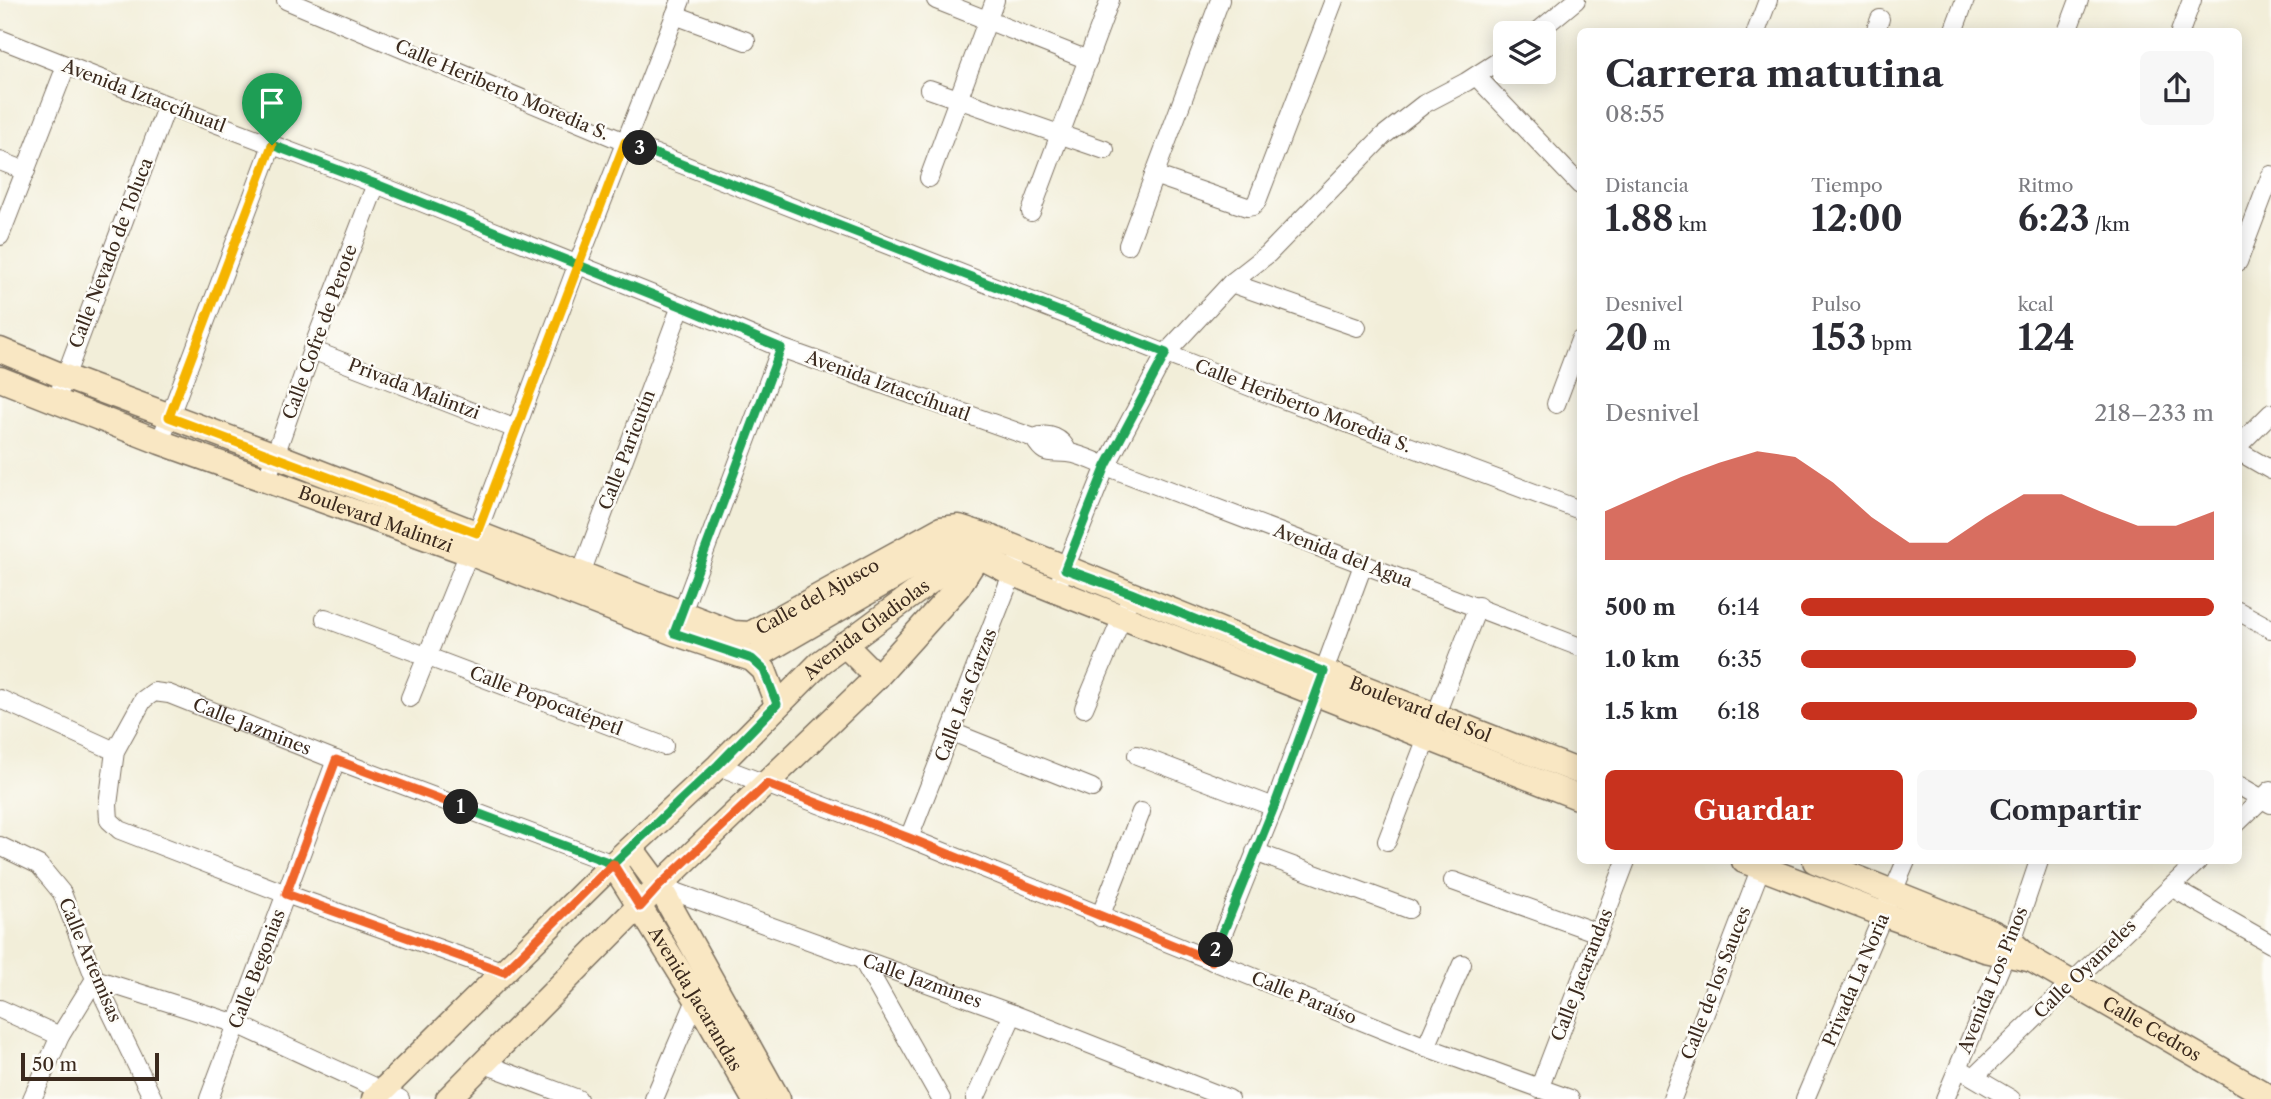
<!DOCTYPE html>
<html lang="es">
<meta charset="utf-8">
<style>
body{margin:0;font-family:"Libre Caslon Text",serif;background:#f7f7f7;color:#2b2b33;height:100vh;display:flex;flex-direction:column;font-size:26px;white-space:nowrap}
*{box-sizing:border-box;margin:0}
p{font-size:23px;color:#7c7c81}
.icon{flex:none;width:38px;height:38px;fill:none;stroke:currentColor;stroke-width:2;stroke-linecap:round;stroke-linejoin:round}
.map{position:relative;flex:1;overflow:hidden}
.sheet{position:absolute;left:1577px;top:28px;width:665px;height:836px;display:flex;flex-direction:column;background:#fff;border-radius:10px;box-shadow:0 4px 18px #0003}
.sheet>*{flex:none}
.buttons{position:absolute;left:1493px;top:21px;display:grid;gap:14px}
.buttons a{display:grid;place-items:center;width:63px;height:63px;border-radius:10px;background:#fff;box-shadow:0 4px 18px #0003;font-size:35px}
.scale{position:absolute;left:21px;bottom:18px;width:138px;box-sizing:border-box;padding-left:7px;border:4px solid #3b2a1e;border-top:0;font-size:19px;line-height:24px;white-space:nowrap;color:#3b2a1e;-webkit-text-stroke:5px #fdfcf7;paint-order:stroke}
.pin{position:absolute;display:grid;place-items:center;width:60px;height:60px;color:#fff;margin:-72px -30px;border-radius:50% 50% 50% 0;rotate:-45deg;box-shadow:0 0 7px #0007}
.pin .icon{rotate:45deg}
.km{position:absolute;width:35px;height:35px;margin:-18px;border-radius:50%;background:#222;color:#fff;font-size:19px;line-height:35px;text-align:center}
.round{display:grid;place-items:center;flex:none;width:74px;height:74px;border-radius:10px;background:#f7f7f7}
.head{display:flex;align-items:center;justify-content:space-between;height:119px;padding:0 28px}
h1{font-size:38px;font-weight:700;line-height:52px}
.stats{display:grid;grid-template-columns:repeat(3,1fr);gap:10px;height:119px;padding:7px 28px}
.stats div{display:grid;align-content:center}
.stats b{font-size:35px;font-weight:700}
.stats small{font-size:19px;font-weight:400}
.stats p{font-size:19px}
.chart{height:196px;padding:14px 28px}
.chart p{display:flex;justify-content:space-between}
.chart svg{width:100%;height:126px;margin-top:7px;fill:#c8321e;opacity:.7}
.primary-button{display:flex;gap:14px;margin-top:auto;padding:14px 28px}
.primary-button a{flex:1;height:80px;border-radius:10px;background:#c8321e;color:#fff;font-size:28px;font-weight:700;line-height:80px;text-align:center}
.primary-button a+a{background:#f7f7f7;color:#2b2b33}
ul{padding:0 28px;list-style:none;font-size:23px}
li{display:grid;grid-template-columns:112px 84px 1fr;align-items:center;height:52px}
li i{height:18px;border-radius:9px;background:#c8321e}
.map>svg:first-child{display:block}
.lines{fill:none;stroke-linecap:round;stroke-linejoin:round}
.street-casing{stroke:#7b6f5f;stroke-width:20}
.secondary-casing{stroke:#7b6f5f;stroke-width:27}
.street{stroke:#fff;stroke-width:18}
.secondary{stroke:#f9e7c3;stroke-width:24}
.split-1-casing{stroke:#fff;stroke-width:14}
.split-2-casing{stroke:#fff;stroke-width:14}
.split-3-casing{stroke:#fff;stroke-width:14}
.split-4-casing{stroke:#fff;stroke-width:14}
.split-1{stroke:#22a559;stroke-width:9}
.split-2{stroke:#f0652b;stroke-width:9}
.split-3{stroke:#22a559;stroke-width:9}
.split-4{stroke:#f5b400;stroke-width:9}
.labels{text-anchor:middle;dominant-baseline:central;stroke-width:5;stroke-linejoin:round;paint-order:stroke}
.street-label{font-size:18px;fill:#3b2a1e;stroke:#fdfcf7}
</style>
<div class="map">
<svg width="2271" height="1099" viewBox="0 0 2271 1099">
<rect width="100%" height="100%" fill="#fdfcf7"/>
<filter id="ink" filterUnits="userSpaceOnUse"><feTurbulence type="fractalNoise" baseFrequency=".0143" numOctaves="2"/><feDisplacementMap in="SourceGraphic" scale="14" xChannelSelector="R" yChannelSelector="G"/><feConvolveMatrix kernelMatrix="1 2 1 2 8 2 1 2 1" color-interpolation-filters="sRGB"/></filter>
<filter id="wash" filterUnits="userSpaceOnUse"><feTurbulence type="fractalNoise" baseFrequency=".00686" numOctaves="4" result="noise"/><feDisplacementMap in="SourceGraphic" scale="28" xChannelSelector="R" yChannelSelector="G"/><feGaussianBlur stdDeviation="1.57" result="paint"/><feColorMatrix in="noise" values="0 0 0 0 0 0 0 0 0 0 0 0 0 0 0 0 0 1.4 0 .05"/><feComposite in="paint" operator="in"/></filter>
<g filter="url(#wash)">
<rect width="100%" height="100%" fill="#f2eed9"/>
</g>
<g filter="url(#ink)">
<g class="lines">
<g class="street-casing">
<g id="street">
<path d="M286 0 625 142 1261 391 1580 510"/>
<path d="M936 0 1088 60"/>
<path d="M675 15 746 41"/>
<path d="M1756 32 1768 0"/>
<path d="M1875 32 1880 19"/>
<path d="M1953 32 1965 0"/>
<path d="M2067 32 2079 0"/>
<path d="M2180 32 2192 0"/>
<path d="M1536 33 1576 0"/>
<path d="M0 39 167 105 376 184 681 306 781 348 1034 438C1049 432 1062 438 1068 452"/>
<path d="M1476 76 1580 185"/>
<path d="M929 89 1105 150"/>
<path d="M0 161 26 171"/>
<path d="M1154 175 1247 207 1253 206 1257 201 1334 0"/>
<path d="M929 178 995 0"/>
<path d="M1031 212 1110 0"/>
<path d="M0 236 66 66"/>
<path d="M1128 245 1220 0"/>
<path d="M2238 262 2271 175"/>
<path d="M1231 283 1357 327"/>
<path d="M312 350 516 429"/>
<path d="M61 388 167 105"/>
<path d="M1556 404 1580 340"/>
<path d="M1034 438C1045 457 1049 451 1068 453 1080 454 1094 461 1106 466L1580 647"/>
<path d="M160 442 272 145"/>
<path d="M2238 446 2271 413"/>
<path d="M2238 451 2271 470"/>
<path d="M266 481 312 350 376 184"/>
<path d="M1061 578 1106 466 1166 353 1231 283 1268 254 1383 136 1424 104 1466 82 1505 57"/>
<path d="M577 584 681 306"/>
<path d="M2238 611 2271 629"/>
<path d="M325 618 664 746"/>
<path d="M678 623 781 348"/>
<path d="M410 698 477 533 577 266 681 0"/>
<path d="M0 699 115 751"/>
<path d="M1084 708 1126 608"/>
<path d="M952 732 1092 788"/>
<path d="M1137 755 1274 807"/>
<path d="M718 766 909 838 1426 1047 1570 1099"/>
<path d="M2238 785 2271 804"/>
<path d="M2238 822 2271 790"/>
<path d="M909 838 1016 564"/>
<path d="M1387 841 1478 606"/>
<path d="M0 846 39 865 62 893 95 979 153 1099"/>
<path d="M1255 852 1409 909"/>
<path d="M1453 881 1598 933"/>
<path id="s1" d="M659 886 1013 1014 1229 1099"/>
<path d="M2171 887 2271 944"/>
<path d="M1100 917 1141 812"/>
<path d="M863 961 941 1099"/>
<path d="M1212 961 1274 807 1363 565"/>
<path id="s2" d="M504 972 286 894 120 830 109 820 108 805 115 751 143 700 154 692 169 694 336 760 613 864"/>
<path d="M0 1009 60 1036"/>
<path d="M1426 1047 1462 964"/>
<path d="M482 1063 578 1099"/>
<path d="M1965 1072 2011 1099"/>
<path d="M1974 1077 2198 861"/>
<path d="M1539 1089 1626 861"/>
<path d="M32 1099 60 1036 95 979 237 1024 400 1099"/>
<path d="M209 1099 336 760"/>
<path d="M654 1099 699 993"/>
<path d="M975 1099 1013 1014"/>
<path d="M1672 1099 1761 867"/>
<path d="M1805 1099 1906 861"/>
<path d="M1945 1099 2014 935 2039 861"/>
</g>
</g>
<g class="secondary-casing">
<g id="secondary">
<path id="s3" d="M0 350 65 377 275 455 733 633 750 634 941 529 959 527 987 536 1324 672 1580 772"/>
<path id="s4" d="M0 379 160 442 469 553 674 633 752 659 764 670 777 704"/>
<path d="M844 644 877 677"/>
<path d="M752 659 944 548 958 545 1012 573 1056 591 1580 798"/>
<path d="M631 848 659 886 778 1099"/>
<path d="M1744 861 1885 915 1985 950 2028 959"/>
<path id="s5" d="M1815 861 1992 932 2011 942 2032 960 2271 1098"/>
<path id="s6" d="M613 864 696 998 754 1099"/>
<path id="s7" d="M374 1099 613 864 718 766 820 663 943 572 977 556 988 555"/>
<path d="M448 1099 659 886 877 677 958 587 977 557"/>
</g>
</g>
<use href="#street" class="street"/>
<use href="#secondary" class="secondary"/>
</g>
</g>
<g class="lines" filter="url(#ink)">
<g class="split-1-casing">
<path id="split-1" d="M272 145 376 184 681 306 781 348 674 633 752 659 764 670 777 704 718 765 613 864 461 807"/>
</g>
<g class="split-2-casing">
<path id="split-2" d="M461 807 336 760 286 894 504 972 613 864 640 907 659 886 767 784 909 838 1212 961 1216 950"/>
</g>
<g class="split-3-casing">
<path id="split-3" d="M640 148 1166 353 1106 466 1065 569 1131 593 1324 672 1274 807 1216 950"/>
</g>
<g class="split-4-casing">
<path id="split-4" d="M272 145 169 417 477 533 625 142 640 148"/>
</g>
<use href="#split-1" class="split-1"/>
<use href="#split-2" class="split-2"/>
<use href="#split-3" class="split-3"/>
<use href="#split-4" class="split-4"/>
</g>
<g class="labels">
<g class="street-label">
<text transform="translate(502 90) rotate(23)">Calle Heriberto Moredia S.</text>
<text transform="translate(144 96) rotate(21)">Avenida Iztaccíhuatl</text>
<text transform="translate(111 253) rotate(-69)">Calle Nevado de Toluca</text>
<text transform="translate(320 332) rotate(-70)">Calle Cofre de Perote</text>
<text transform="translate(888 386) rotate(20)">Avenida Iztaccíhuatl</text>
<text transform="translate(414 389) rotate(21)">Privada Malintzi</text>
<text transform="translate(1303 406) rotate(21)">Calle Heriberto Moredia S.</text>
<text transform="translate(627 450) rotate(-69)">Calle Paricutín</text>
<text stroke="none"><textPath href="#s4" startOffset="401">Boulevard Malintzi</textPath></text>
<text transform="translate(1343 556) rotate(21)">Avenida del Agua</text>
<text stroke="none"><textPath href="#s3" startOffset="880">Calle del Ajusco</textPath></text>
<text stroke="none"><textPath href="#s7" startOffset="681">Avenida Gladiolas</textPath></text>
<text transform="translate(966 695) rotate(-69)">Calle Las Garzas</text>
<text transform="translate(546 701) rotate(21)">Calle Popocatépetl</text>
<text stroke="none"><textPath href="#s3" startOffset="1535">Boulevard del Sol</textPath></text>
<text stroke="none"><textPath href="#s2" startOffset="670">Calle Jazmines</textPath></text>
<text transform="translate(90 960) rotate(67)">Calle Artemisas</text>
<text transform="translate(257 969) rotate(-69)">Calle Begonias</text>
<text transform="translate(2085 969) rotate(-44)">Calle Oyameles</text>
<text transform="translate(1582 975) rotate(-69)">Calle Jacarandas</text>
<text transform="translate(1856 980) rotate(-67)">Privada La Noria</text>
<text transform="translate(1993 980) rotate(-68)">Avenida Los Pinos</text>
<text stroke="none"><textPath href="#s1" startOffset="280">Calle Jazmines</textPath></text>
<text transform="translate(1716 983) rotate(-69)">Calle de los Sauces</text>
<text transform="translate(1304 998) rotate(22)">Calle Paraíso</text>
<text stroke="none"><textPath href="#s6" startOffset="158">Avenida Jacarandas</textPath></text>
<text stroke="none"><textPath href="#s5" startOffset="378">Calle Cedros</textPath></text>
</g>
</g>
</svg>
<div class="buttons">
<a><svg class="icon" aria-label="layers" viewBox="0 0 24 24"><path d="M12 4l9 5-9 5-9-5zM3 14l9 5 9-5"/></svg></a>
</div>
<div class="scale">50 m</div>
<div class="pin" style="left:272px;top:145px;background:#1e9e55"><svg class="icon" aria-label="arrive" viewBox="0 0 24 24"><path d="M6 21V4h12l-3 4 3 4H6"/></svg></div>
<b class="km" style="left:461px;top:807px">1</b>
<b class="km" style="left:1216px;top:950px">2</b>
<b class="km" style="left:640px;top:148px">3</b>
<section class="sheet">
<div class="head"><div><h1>Carrera matutina</h1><p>08:55</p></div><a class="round"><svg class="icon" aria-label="share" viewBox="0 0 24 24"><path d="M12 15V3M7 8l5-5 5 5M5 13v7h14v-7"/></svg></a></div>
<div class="stats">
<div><p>Distancia</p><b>1.88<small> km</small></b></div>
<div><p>Tiempo</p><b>12:00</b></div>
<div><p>Ritmo</p><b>6:23<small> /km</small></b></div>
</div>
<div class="stats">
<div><p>Desnivel</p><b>20<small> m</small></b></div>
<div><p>Pulso</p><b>153<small> bpm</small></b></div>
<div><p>kcal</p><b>124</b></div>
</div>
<div class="chart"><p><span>Desnivel</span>218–233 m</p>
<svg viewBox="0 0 160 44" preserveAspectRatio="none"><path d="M0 44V27L10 21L20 15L30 10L40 6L50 8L60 17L70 29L80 38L90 38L100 29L110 21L120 21L130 27L140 32L150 32L160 27V44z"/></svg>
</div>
<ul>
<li><b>500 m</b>6:14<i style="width:100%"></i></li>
<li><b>1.0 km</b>6:35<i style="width:81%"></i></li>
<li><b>1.5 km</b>6:18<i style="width:96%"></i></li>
</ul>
<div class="primary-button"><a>Guardar</a><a>Compartir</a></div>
</section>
</div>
